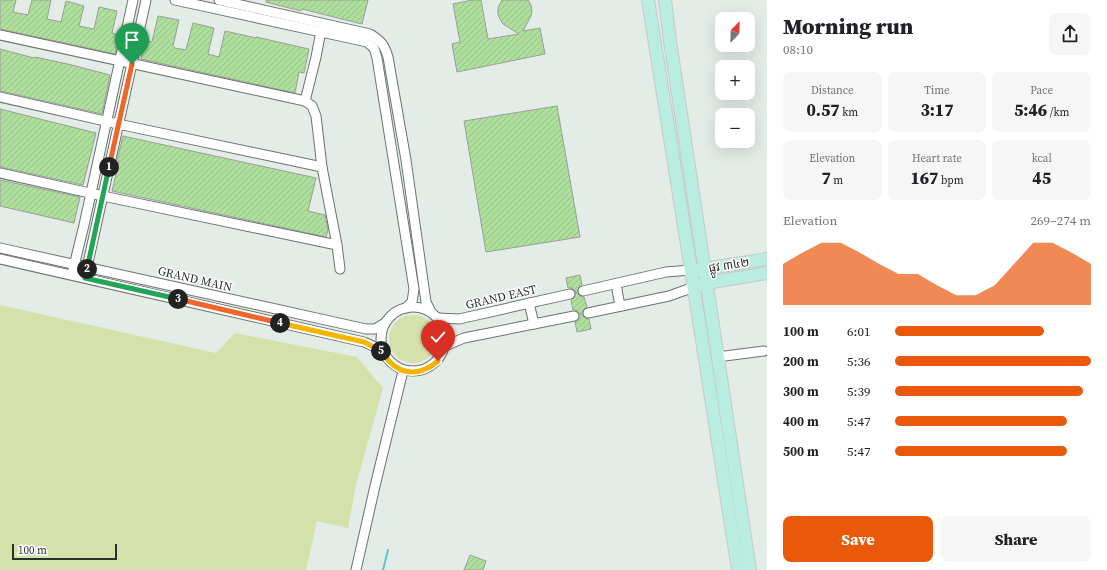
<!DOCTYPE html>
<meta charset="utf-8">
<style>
body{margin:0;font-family:"Source Serif 4","Noto Sans Khmer",serif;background:#f6f6f6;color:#202124;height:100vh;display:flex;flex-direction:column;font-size:15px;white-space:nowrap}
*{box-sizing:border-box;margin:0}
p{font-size:13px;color:#757577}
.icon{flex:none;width:22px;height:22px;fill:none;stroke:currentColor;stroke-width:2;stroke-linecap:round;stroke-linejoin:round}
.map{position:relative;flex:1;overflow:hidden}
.panel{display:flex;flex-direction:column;background:#fff;width:340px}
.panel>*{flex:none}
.needle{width:26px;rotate:23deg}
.buttons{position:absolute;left:715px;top:12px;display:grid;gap:8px}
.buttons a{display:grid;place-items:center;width:40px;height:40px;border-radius:8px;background:#fff;box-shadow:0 4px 16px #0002;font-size:20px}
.scale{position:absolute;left:12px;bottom:10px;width:105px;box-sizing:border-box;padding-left:4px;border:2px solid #2c302d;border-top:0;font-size:11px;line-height:14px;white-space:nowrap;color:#2c302d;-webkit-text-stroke:3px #fff;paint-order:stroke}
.pin{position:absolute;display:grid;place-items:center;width:34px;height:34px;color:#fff;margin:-41px -17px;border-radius:50% 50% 50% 0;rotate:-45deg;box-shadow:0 0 4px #0007}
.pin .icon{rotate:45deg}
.km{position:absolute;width:20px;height:20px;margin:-10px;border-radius:50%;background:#222;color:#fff;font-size:11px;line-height:20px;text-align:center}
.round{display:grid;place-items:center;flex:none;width:42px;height:42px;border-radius:8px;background:#f6f6f6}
.head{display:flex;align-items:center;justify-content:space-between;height:68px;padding:0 16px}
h1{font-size:22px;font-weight:800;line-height:30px}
.stats{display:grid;grid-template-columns:repeat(3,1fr);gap:6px;height:68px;padding:4px 16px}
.stats div{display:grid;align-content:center;border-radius:8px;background:#f6f6f6;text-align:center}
.stats b{font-size:17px;font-weight:800}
.stats small{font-size:11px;font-weight:400}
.stats p{font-size:11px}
.chart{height:112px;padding:8px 16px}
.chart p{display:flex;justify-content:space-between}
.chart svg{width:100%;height:72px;margin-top:4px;fill:#ea580c;opacity:.7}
.action{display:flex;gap:8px;margin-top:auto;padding:8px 16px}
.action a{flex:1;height:46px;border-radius:8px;background:#ea580c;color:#fff;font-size:16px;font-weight:800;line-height:46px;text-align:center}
.action a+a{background:#f6f6f6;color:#202124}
ul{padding:0 16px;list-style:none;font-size:13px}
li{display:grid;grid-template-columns:64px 48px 1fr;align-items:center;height:30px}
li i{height:10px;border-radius:5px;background:#ea580c}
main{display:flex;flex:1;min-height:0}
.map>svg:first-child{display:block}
.grass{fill:#d5e1aa}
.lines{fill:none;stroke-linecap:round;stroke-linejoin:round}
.stream{stroke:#58c8c8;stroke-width:2}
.building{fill:url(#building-hatch);stroke:#9a9f98}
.minor-casing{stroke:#6c736e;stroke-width:11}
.major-casing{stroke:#c8c9c8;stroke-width:14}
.minor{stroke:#fff;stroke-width:9}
.major{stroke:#b8ede0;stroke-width:12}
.split-1-casing{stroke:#fff;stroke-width:8}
.split-2-casing{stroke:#fff;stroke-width:8}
.split-3-casing{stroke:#fff;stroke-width:8}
.split-4-casing{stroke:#fff;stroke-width:8}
.split-5-casing{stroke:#fff;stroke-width:8}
.split-6-casing{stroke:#fff;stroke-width:8}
.split-1{stroke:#f0652b;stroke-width:5}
.split-2{stroke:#22a559;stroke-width:5}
.split-3{stroke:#22a559;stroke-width:5}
.split-4{stroke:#f0652b;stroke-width:5}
.split-5{stroke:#f5b400;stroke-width:5}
.split-6{stroke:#f5b400;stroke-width:5}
.labels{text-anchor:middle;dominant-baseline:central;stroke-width:3;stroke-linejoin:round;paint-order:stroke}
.street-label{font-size:12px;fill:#2c302d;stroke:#fff}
</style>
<main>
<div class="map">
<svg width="767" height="570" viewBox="0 0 767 570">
<defs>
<pattern id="building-hatch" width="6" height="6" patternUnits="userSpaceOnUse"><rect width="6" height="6" fill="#afdf9d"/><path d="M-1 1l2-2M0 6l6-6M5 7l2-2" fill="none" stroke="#97c088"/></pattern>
</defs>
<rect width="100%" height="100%" fill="#e3ece6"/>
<g class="grass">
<path d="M0 305 216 353 235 333 357 357 383 388 356 485 348 528 317 521 306 570H0Z"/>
<circle cx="413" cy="339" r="24"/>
</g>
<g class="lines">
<path class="stream" d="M383 570 388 550"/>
</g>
<g class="building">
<path d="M0 0H16L13 12 28 15 32 0H51L47 19 61 22 66 1 84 6 79 26 94 29 99 7 117 11 112 33 119 35 115 54 0 29Z"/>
<path d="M266 0H368L362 24 302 9 301 11 281 6 266 2Z"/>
<path d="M472 0H481L488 39 519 34 503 24 500 19 498 14V8L502 0H528L531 5 532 11 531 16 523 31 540 28 545 54 457 72 452 44 460 42 453 4Z"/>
<path d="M158 16 179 20 173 46 175 48 186 50 193 23 214 28 208 54 219 57 225 31 256 38V37L309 49 304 73 299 72 295 93 141 59 145 40 152 42Z"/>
<path d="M0 49 34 58 35 57 72 65 110 75 102 114 0 91Z"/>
<path d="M557 106 580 237 486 252 464 121Z"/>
<path d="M0 109 96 133 83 185 0 167Z"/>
<path d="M123 136 316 178 308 211 325 215 328 230 326 237 112 191 119 161 117 160Z"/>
<path d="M0 180 80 197 74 223 0 206Z"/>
<path d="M580 275 582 285 579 287 577 292 579 295 584 297 587 307 582 311V315L586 319H589L591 329 577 332 575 322 580 318V314L576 310H573L571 300 574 298 576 293 575 290 572 288H568L566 278Z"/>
<path d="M470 555 486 561 483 570H464Z"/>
</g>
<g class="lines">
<g class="minor-casing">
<g id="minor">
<path d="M175 0 367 42 374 48 377 58 414 289 412 302 406 308"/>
<path d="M219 0 370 34C381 41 384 44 388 57L406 160 426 302 431 312"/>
<path d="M0 35 305 101 312 106 316 116 322 167 337 245 340 269"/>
<path d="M0 97 118 124 322 167"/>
<path d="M305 101 316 57 322 26"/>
<path d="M0 173 103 196 337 245"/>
<path d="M0 248 366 329H375L385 323"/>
<path d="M0 259 364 342 373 346 383 352"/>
<path d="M73 270 84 225 133 0"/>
<path d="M86 272 146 0"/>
<path d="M616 284 620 306"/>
<path d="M583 291 666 272 691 270"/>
<path d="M529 303 534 324"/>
<circle cx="413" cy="339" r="32"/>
<path d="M588 313 669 296 694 287"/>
<path d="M438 318 459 319 570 294"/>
<path d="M445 346 464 338 574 316"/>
<path d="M717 357 764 351"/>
<path d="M356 570 375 486 403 371"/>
</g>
</g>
<g class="major-casing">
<g id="major">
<path d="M648 0 691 270 738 570"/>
<path d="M665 0 670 41 750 570"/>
<path d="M697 270 767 259"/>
<path d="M699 285 706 283 767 273"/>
</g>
</g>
<use href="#minor" class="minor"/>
<use href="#major" class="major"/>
</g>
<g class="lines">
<g class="split-1-casing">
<path id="split-1" d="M109 167 132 64"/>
</g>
<g class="split-2-casing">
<path id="split-2" d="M87 269 109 167"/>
</g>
<g class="split-3-casing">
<path id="split-3" d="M87 269 85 278 178 299"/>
</g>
<g class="split-4-casing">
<path id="split-4" d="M178 299 280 323"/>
</g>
<g class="split-5-casing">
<path id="split-5" d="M280 323 364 342 381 351"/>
</g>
<g class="split-6-casing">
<path id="split-6" d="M381 351C384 354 386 358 389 361 404 377 423 374 438 361"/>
</g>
<use href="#split-1" class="split-1"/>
<use href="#split-2" class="split-2"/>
<use href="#split-3" class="split-3"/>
<use href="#split-4" class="split-4"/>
<use href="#split-5" class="split-5"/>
<use href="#split-6" class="split-6"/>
</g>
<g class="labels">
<g class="street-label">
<text transform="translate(729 265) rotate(-9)">ផ្លូវ ៣៤២</text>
<text transform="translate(195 279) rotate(13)">GRAND MAIN</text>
<text transform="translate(501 297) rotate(-13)">GRAND EAST</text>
</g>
</g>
</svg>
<div class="buttons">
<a><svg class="needle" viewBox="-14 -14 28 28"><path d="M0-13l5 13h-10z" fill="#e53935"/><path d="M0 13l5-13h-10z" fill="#757577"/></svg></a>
<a>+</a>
<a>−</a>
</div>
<div class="scale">100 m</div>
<div class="pin" style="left:132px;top:64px;background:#1e9e55"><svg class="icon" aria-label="arrive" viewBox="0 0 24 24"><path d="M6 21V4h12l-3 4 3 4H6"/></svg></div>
<div class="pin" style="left:438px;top:361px;background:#d93025"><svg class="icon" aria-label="check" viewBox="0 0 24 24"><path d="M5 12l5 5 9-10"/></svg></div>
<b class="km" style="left:109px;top:167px">1</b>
<b class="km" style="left:87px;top:269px">2</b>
<b class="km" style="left:178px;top:299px">3</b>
<b class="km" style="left:280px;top:323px">4</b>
<b class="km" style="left:381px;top:351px">5</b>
</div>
<section class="panel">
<div class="head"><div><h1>Morning run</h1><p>08:10</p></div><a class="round"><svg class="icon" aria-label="share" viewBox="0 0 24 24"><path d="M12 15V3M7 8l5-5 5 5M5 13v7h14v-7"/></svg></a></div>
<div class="stats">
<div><p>Distance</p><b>0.57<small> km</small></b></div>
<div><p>Time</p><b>3:17</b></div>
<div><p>Pace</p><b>5:46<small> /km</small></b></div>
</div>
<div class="stats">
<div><p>Elevation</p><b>7<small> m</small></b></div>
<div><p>Heart rate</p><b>167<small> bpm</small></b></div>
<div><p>kcal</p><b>45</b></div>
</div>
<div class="chart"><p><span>Elevation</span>269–274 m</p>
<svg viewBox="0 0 160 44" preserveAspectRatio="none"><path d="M0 44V19L10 12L20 6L30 6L40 12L50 19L60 25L70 25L80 32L90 38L100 38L110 32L120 19L130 6L140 6L150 12L160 19V44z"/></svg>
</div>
<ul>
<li><b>100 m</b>6:01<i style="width:76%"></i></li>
<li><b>200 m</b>5:36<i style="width:100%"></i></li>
<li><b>300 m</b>5:39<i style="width:96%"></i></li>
<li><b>400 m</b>5:47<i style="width:88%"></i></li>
<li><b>500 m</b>5:47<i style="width:88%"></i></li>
</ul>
<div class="action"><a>Save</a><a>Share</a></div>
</section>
</main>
